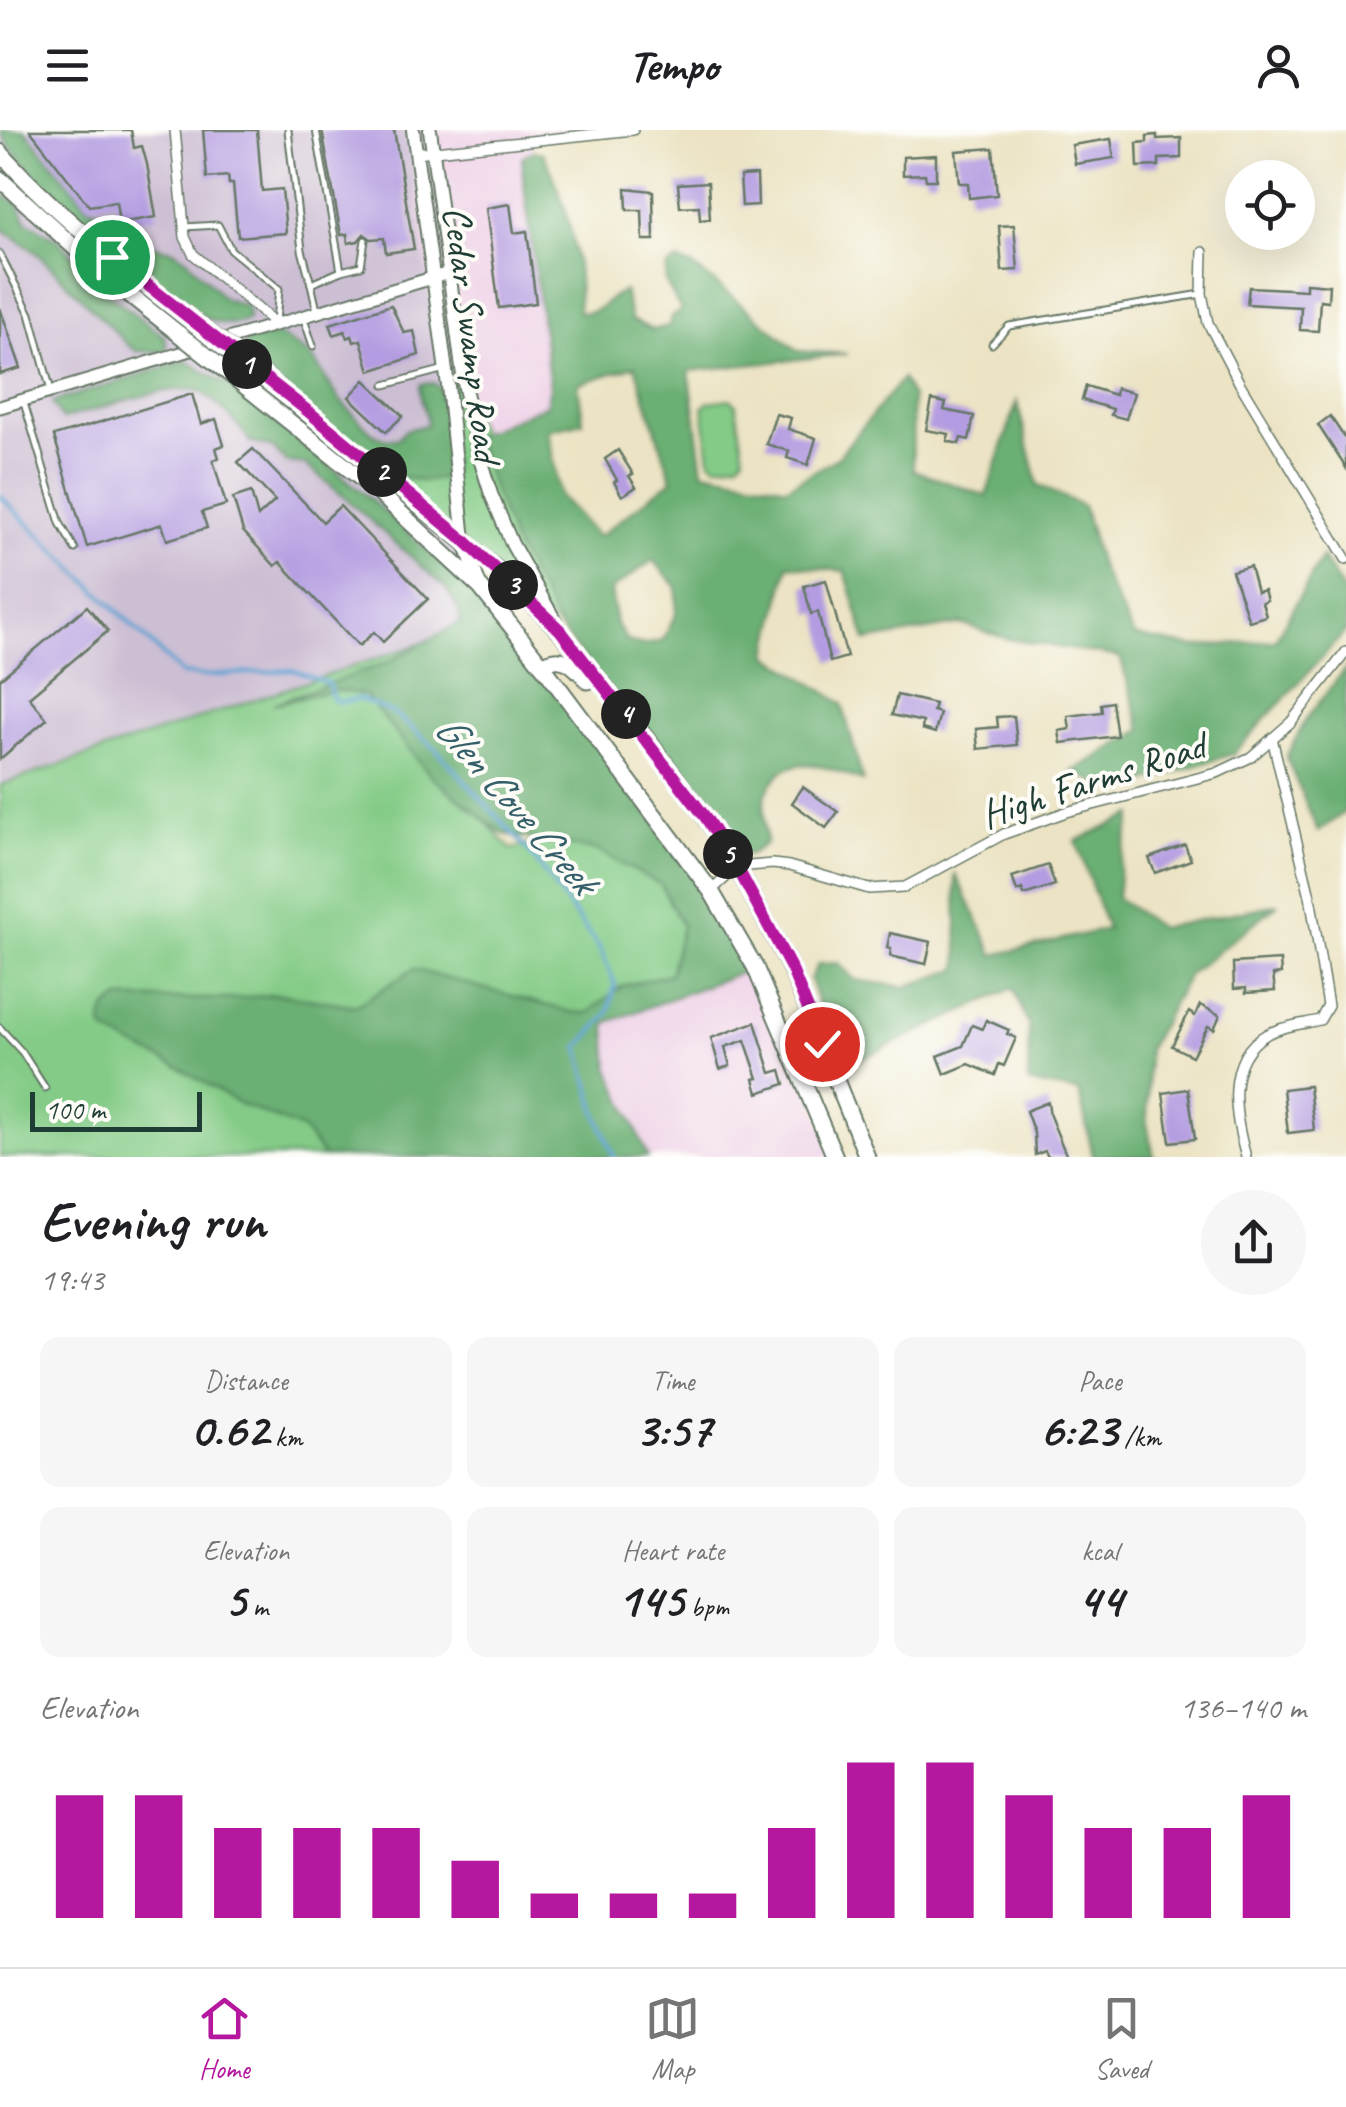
<!DOCTYPE html>
<meta charset="utf-8">
<style>
body{margin:0;font-family:Caveat,sans-serif;background:#f6f6f6;color:#202124;height:100vh;display:flex;flex-direction:column;font-size:38px;white-space:nowrap}
*{box-sizing:border-box;margin:0}
p{font-size:32px;color:#757577}
.icon{flex:none;width:55px;height:55px;fill:none;stroke:currentColor;stroke-width:2;stroke-linecap:round;stroke-linejoin:round}
.map{position:relative;height:1027px;overflow:hidden}
.drawer{display:flex;flex-direction:column;background:#fff;flex:1}
.drawer>*{flex:none}
.controls{position:absolute;left:1225px;top:30px;display:grid;gap:20px}
.controls a{display:grid;place-items:center;width:90px;height:90px;border-radius:50%;background:#fff;box-shadow:0 10px 40px #0002;font-size:50px}
.scale{position:absolute;left:30px;bottom:25px;width:172px;box-sizing:border-box;padding-left:10px;border:5px solid #1f3d34;border-top:0;font-size:28px;line-height:35px;white-space:nowrap;color:#1f3d34;-webkit-text-stroke:8px #fdfcf7;paint-order:stroke}
.pin{position:absolute;display:grid;place-items:center;width:85px;height:85px;color:#fff;margin:-42px;border:5px solid #fff;border-radius:50%;box-shadow:0 2px 10px #0007}
.km{position:absolute;width:50px;height:50px;margin:-25px;border-radius:50%;background:#222;color:#fff;font-size:28px;line-height:50px;text-align:center}
.round{display:grid;place-items:center;flex:none;width:105px;height:105px;border-radius:52px;background:#f6f6f6}
.summary{display:flex;align-items:center;justify-content:space-between;height:170px;padding:0 40px}
h1{font-size:55px;font-weight:700;line-height:75px}
.metrics{display:grid;grid-template-columns:repeat(3,1fr);gap:15px;height:170px;padding:10px 40px}
.metrics div{display:grid;align-content:center;border-radius:20px;background:#f6f6f6;text-align:center}
.metrics b{font-size:50px;font-weight:700}
.metrics small{font-size:28px;font-weight:400}
.metrics p{font-size:28px}
.chart{height:280px;padding:20px 40px}
.chart p{display:flex;justify-content:space-between}
.chart svg{width:100%;height:180px;margin-top:10px;stroke:#b5179e;stroke-width:6}
header{display:flex;justify-content:space-between;align-items:center;height:130px;padding:0 40px;background:#fff;font-size:45px;font-weight:700}
.dock{display:flex;justify-content:space-around;align-items:center;height:140px;border-top:2px solid #e0e0e0;background:#fff;font-size:28px;color:#757577}
.dock a{display:grid;justify-items:center;gap:5px}
.dock .on{color:#b5179e}
.map>svg:first-child{display:block}
.built{fill:#eed0e7}
.industrial{fill:#ccbed3}
.green{fill:#83cb86;stroke:#51845d;stroke-width:2.5}
.forest{fill:#6aaf73;stroke:#447654;stroke-width:2.5;fill-rule:evenodd}
.lines{fill:none;stroke-linecap:round;stroke-linejoin:round}
.stream{stroke:#5da2d2;stroke-width:4}
.building{fill:#b39ce1}
.service-casing{stroke:#676;stroke-width:9}
.minor-casing{stroke:#676;stroke-width:12}
.tertiary-casing{stroke:#676;stroke-width:15}
.secondary-casing{stroke:#676;stroke-width:16}
.primary-casing{stroke:#676;stroke-width:19}
.service{stroke:#fff;stroke-width:5}
.minor{stroke:#fff;stroke-width:9}
.tertiary{stroke:#fff;stroke-width:11}
.secondary{stroke:#fff;stroke-width:12}
.primary{stroke:#fff;stroke-width:15}
.primary-bridge-casing{stroke:#676;stroke-width:19;stroke-linecap:butt}
.primary-bridge{stroke:#fff;stroke-width:15}
.route-casing{stroke:#fff;stroke-width:20}
.route{stroke:#b5179e;stroke-width:12}
.labels{text-anchor:middle;dominant-baseline:central;stroke-width:8;stroke-linejoin:round;paint-order:stroke}
.street-label{font-size:40px;fill:#1f3d34;stroke:#fdfcf7}
.water-label{font-size:42px;font-style:italic;fill:#35606b;stroke:#fdfcf7}
</style>
<header><svg class="icon" aria-label="menu" viewBox="0 0 24 24"><path d="M4 6h16M4 12h16M4 18h16"/></svg>Tempo<svg class="icon" aria-label="person" viewBox="0 0 24 24"><circle cx="12" cy="8" r="4"/><path d="M4 21q1-7 8-7t8 7"/></svg></header>
<div class="map">
<svg width="1346" height="1027" viewBox="0 0 1346 1027">
<rect width="100%" height="100%" fill="#fdfcf7"/>
<filter id="ink" filterUnits="userSpaceOnUse"><feTurbulence type="fractalNoise" baseFrequency=".01" numOctaves="2"/><feDisplacementMap in="SourceGraphic" scale="20" xChannelSelector="R" yChannelSelector="G"/><feConvolveMatrix kernelMatrix="1 2 1 2 8 2 1 2 1" color-interpolation-filters="sRGB"/></filter>
<filter id="wash" filterUnits="userSpaceOnUse"><feTurbulence type="fractalNoise" baseFrequency=".0048" numOctaves="4" result="noise"/><feDisplacementMap in="SourceGraphic" scale="40" xChannelSelector="R" yChannelSelector="G"/><feGaussianBlur stdDeviation="2.25" result="paint"/><feColorMatrix in="noise" values="0 0 0 0 0 0 0 0 0 0 0 0 0 0 0 0 0 1.4 0 .05"/><feComposite in="paint" operator="in"/></filter>
<g filter="url(#wash)">
<rect width="100%" height="100%" fill="#ebe3c3"/>
<g class="built">
<path d="M273 0H580V5L533 10V21L522 28 550 258 546 276 474 306 444 276Z"/>
<path d="M755 837 838 1027H648L609 937 606 893Z"/>
</g>
<path class="industrial" d="M0 0H409L472 497 0 655Z"/>
<g class="green">
<path d="M456 243 468 273 562 501 386 344 423 351Z"/>
<path d="M730 269 736 274 744 326 739 332 716 335 710 330 703 278 708 272Z"/>
<path d="M423 513 363 557 511 719 647 688 742 842 586 900 414 839 356 876 279 864 233 869H121L320 984 336 1027H0V655Z"/>
</g>
<g class="forest">
<path d="M0 0H25L88 77 112 86 116 95 146 114 173 120 187 129 224 169 247 176 248 189C220 209 161 163 139 144 130 135 124 123 114 114 103 103 88 97 76 87 61 74 4 15 0 0Z"/>
<path d="M533 21 543 23C566 69 582 130 578 182 602 187 604 167 624 161L631 190 653 200 669 196 671 188 681 180 665 151 667 137 678 131 692 136 714 152 798 221 847 224 689 241 703 341 787 357 837 328 902 249 912 267 913 340 986 366 1017 272 1038 355 1083 376 1101 439 1134 506 1195 517 1275 510 1322 427 1346 465V501L1233 624 1117 661 1072 642 1142 600 1120 527 1008 509 961 494 866 511 845 441 788 435 768 525 842 573 863 651C828 638 786 616 766 664 761 677 766 699 766 713L749 725 732 718 562 501 513 413 474 306 546 275 550 257 522 39V27ZM635 236 672 350 598 407 560 366 548 300 583 292 578 254ZM653 430 677 457 676 484 663 510 645 515 627 511 616 494 611 460Z"/>
<path d="M0 63 19 74 26 91 57 109 81 133 91 151 165 207 167 218 162 222 136 221 125 212 37 123 1 98Z"/>
<path d="M278 205 311 226 341 272 372 303 385 309H397L406 300 427 295C428 281 417 267 421 254L433 253 439 257 452 338 447 347 423 351 386 344 243 223V215L250 210Z"/>
<path d="M186 231 233 258 367 366 450 441 518 514 723 781 755 837 606 893 609 937 648 1027H324L302 999 240 974 182 939 108 903 102 896C102 880 108 875 121 869H233L279 864 356 876 414 839 571 882 588 883 622 856 670 844 682 796 661 755 596 720 503 704 430 645 365 565 336 560 273 574 388 532 461 492 459 480 446 458 342 365 305 334 286 332 272 317 250 312C242 298 216 270 201 262 177 250 90 282 62 289L52 272Z"/>
<path d="M1346 538V681L1318 702 1286 627 1307 588Z"/>
<path d="M1133 685 1120 734 1117 768 1160 798 1278 774 1189 844 1148 919 1147 994 1154 1027H1093L1079 962 1028 953 1029 897 1013 858 835 941 826 897 810 849 818 834 838 833 855 850 905 857 959 839 955 743 994 825 1107 799 1076 711Z"/>
</g>
<g class="lines">
<path class="stream" d="M0 366 182 544 205 546 293 540 328 553 333 570 341 572 360 569 395 584 435 618 530 723 600 819 615 854 608 884 579 917 597 984 614 1027"/>
</g>
<g id="blocks">
<g class="building">
<path d="M30 0H131L134 18 142 16 147 34 156 87 119 93 116 72 89 76Z"/>
<path d="M203 0H257L262 61 282 59 286 103 238 107 233 54H229L228 46 207 48Z"/>
<path d="M322 0H394L414 119 386 123 384 108 371 109 364 104 358 111 348 113 347 104 341 105Z"/>
<path d="M1157 5V9L1181 8V28L1159 29V36L1138 37 1137 13 1147 12V6Z"/>
<path d="M1111 9 1114 28 1075 34 1072 15Z"/>
<path d="M993 18 997 65 969 68 968 53H959L956 21Z"/>
<path d="M936 25V50H926L925 44 903 45V27Z"/>
<path d="M757 45 758 75 742 76 740 46Z"/>
<path d="M708 52 710 89 700 90 699 76 680 77 678 54Z"/>
<path d="M626 58 653 61 654 110H643L642 80H627Z"/>
<path d="M510 74 514 103 527 101 536 173 499 178 486 78Z"/>
<path d="M1014 95 1018 140 1002 141 999 96Z"/>
<path d="M1306 153 1329 155 1328 171 1320 170 1318 201 1300 200 1301 177 1247 174 1249 157 1306 160Z"/>
<path d="M391 175 404 203 414 201 419 225 370 241 361 210 354 212 352 206 347 208 345 201 334 205 330 194Z"/>
<path d="M0 178 21 238 0 244Z"/>
<path d="M365 250 403 286 386 302 349 267Z"/>
<path d="M1086 256 1115 265 1116 258 1134 263 1126 289 1111 285 1113 279 1082 270Z"/>
<path d="M192 264 201 294 216 289 224 315 216 318 219 328 213 330 226 375 202 382 207 398 167 410 162 394 87 417 54 306Z"/>
<path d="M932 270 946 273 944 280 974 286 969 310 961 308 959 314 947 311 949 304 926 300Z"/>
<path d="M776 284 791 288 788 299 816 308 808 335 787 328 789 321 766 314Z"/>
<path d="M1330 286 1346 310V338L1318 295Z"/>
<path d="M253 319 323 392 340 376 428 469 383 512 374 502 359 516 280 432 275 436 243 401 233 368 251 362 258 387 275 371 238 332Z"/>
<path d="M618 320 633 344 629 346 636 357 622 366 614 352 617 350 605 329Z"/>
<path d="M1250 436 1257 462 1264 460 1267 470 1262 472 1266 486 1249 491 1232 441Z"/>
<path d="M826 450 847 527 830 532 818 482 811 484 804 456Z"/>
<path d="M87 476 108 501 29 567 47 589 0 629V549Z"/>
<path d="M897 565 935 574 933 581 940 583 935 603 922 599 923 592 892 585Z"/>
<path d="M1112 572 1117 606 1061 613 1059 601 1070 599 1068 586 1102 582 1101 574Z"/>
<path d="M1014 586 1017 615 978 619 976 599 998 597 997 587Z"/>
<path d="M803 657 838 682 826 698 792 673Z"/>
<path d="M1185 715 1191 730 1155 743 1149 728Z"/>
<path d="M1048 735 1055 755 1024 765 1022 759 1017 761 1012 747Z"/>
<path d="M890 803 931 812 926 834 890 826 891 819 887 818Z"/>
<path d="M1280 830 1281 844 1273 845 1275 861 1246 863V858L1234 859 1233 833Z"/>
<path d="M1200 875 1220 885 1214 899 1208 896 1192 926 1172 916 1189 882 1195 886Z"/>
<path d="M986 890 1009 900 1007 904 1016 908 1004 936 999 934 995 945 969 934 945 944 938 926 963 916 972 895 982 899Z"/>
<path d="M755 892 771 943 781 940 785 954 758 963 754 949 758 948 745 910 725 917 730 936 720 939 711 908Z"/>
<path d="M1309 956 1314 1000 1288 1003 1283 959Z"/>
<path d="M1188 959 1195 1009 1170 1012 1163 963Z"/>
<path d="M1048 972 1050 986 1067 1027H1048L1045 1021 1035 1025 1034 1003 1026 981Z"/>
</g>
</g>
</g>
<g filter="url(#ink)">
<use href="#blocks" fill-opacity="0" stroke="#676" stroke-width="2.5"/>
<g class="lines">
<g class="service-casing">
<g id="service">
<path d="M288 0 302 120 311 154"/>
<path d="M316 0 341 141 311 154 317 180"/>
<path d="M184 97 218 95 231 120 279 159 276 191"/>
<path d="M0 124 30 184 51 261"/>
<path d="M341 141 361 136 365 110"/>
<path d="M303 186 313 216"/>
<path d="M992 214 1009 196 1202 164"/>
<path d="M385 255 445 239"/>
<path d="M24 273 60 393 75 419"/>
<path d="M0 898 22 922 45 958"/>
</g>
</g>
<g class="minor-casing">
<g id="minor">
<path d="M175 0 185 107 193 124 276 194"/>
<path d="M416 23 633 0"/>
<path d="M1203 122 1202 164 1208 193 1240 254 1346 429"/>
<path d="M711 761 737 737 773 734 789 736 869 759 905 757 1004 704 1066 682 1217 643 1251 627 1291 592 1346 522"/>
<path d="M1246 1027C1235 988 1223 929 1267 904 1282 896 1303 894 1320 890L1328 876 1310 766 1272 608"/>
</g>
</g>
<g class="tertiary-casing">
<path id="tertiary" d="M0 277 449 143"/>
</g>
<g class="secondary-casing">
<g id="secondary">
<path d="M413 0 448 256 464 410 480 456"/>
<path d="M430 0 464 253 480 329 491 364 512 414 555 491"/>
</g>
</g>
<g class="primary-casing">
<g id="primary">
<path d="M0 22C59 89 132 143 202 197"/>
<path d="M0 49 100 141 179 204"/>
<path d="M236 224 499 441 560 501 649 612 706 688 737 737 792 841 867 1027"/>
<path d="M212 230 378 362 481 458 542 535 711 761 755 837 835 1027"/>
<path d="M542 535C562 522 574 535 588 551"/>
</g>
</g>
<use href="#service" class="service"/>
<use href="#minor" class="minor"/>
<use href="#tertiary" class="tertiary"/>
<use href="#secondary" class="secondary"/>
<use href="#primary" class="primary"/>
<g class="primary-bridge-casing">
<g id="primary-bridge">
<path d="M202 197 236 224"/>
<path d="M179 204 212 230"/>
</g>
</g>
<use href="#primary-bridge" class="primary-bridge"/>
</g>
</g>
<g class="lines" filter="url(#ink)">
<g class="route-casing">
<path id="route" d="M112 127 309 282 464 410 560 500 706 688 737 737 792 840 822 914"/>
</g>
<use href="#route" class="route"/>
</g>
<g class="labels">
<g class="street-label">
<text transform="translate(472 204) rotate(83)">Cedar Swamp Road</text>
<text transform="translate(1093 650) rotate(-18)">High Farms Road</text>
</g>
<g class="water-label">
<text transform="translate(516 674) rotate(49)">Glen Cove Creek</text>
</g>
</g>
</svg>
<div class="controls">
<a><svg class="icon" aria-label="locate" viewBox="0 0 24 24"><circle cx="12" cy="12" r="6"/><path d="M12 2v4M12 18v4M2 12h4M18 12h4"/></svg></a>
</div>
<div class="scale">100 m</div>
<div class="pin" style="left:112px;top:127px;background:#1e9e55"><svg class="icon" aria-label="arrive" viewBox="0 0 24 24"><path d="M6 21V4h12l-3 4 3 4H6"/></svg></div>
<div class="pin" style="left:822px;top:914px;background:#d93025"><svg class="icon" aria-label="check" viewBox="0 0 24 24"><path d="M5 12l5 5 9-10"/></svg></div>
<b class="km" style="left:247px;top:234px">1</b>
<b class="km" style="left:382px;top:342px">2</b>
<b class="km" style="left:513px;top:455px">3</b>
<b class="km" style="left:626px;top:584px">4</b>
<b class="km" style="left:728px;top:724px">5</b>
</div>
<section class="drawer">
<div class="summary"><div><h1>Evening run</h1><p>19:43</p></div><a class="round"><svg class="icon" aria-label="share" viewBox="0 0 24 24"><path d="M12 15V3M7 8l5-5 5 5M5 13v7h14v-7"/></svg></a></div>
<div class="metrics">
<div><p>Distance</p><b>0.62<small> km</small></b></div>
<div><p>Time</p><b>3:57</b></div>
<div><p>Pace</p><b>6:23<small> /km</small></b></div>
</div>
<div class="metrics">
<div><p>Elevation</p><b>5<small> m</small></b></div>
<div><p>Heart rate</p><b>145<small> bpm</small></b></div>
<div><p>kcal</p><b>44</b></div>
</div>
<div class="chart"><p><span>Elevation</span>136–140 m</p>
<svg viewBox="0 0 160 44" preserveAspectRatio="none"><path d="M5 44V14M15 44V14M25 44V22M35 44V22M45 44V22M55 44V30M65 44V38M75 44V38M85 44V38M95 44V22M105 44V6M115 44V6M125 44V14M135 44V22M145 44V22M155 44V14"/></svg>
</div>
</section>
<nav class="dock">
<a class="on"><svg class="icon" aria-label="home" viewBox="0 0 24 24"><path d="M3 11l9-7 9 7M6 9v11h12V9"/></svg>Home</a>
<a><svg class="icon" aria-label="map" viewBox="0 0 24 24"><path d="M3 6l6-2 6 2 6-2v14l-6 2-6-2-6 2zM9 4v14M15 6v14"/></svg>Map</a>
<a><svg class="icon" aria-label="saved" viewBox="0 0 24 24"><path d="M7 4h10v16l-5-4-5 4z"/></svg>Saved</a>
</nav>
